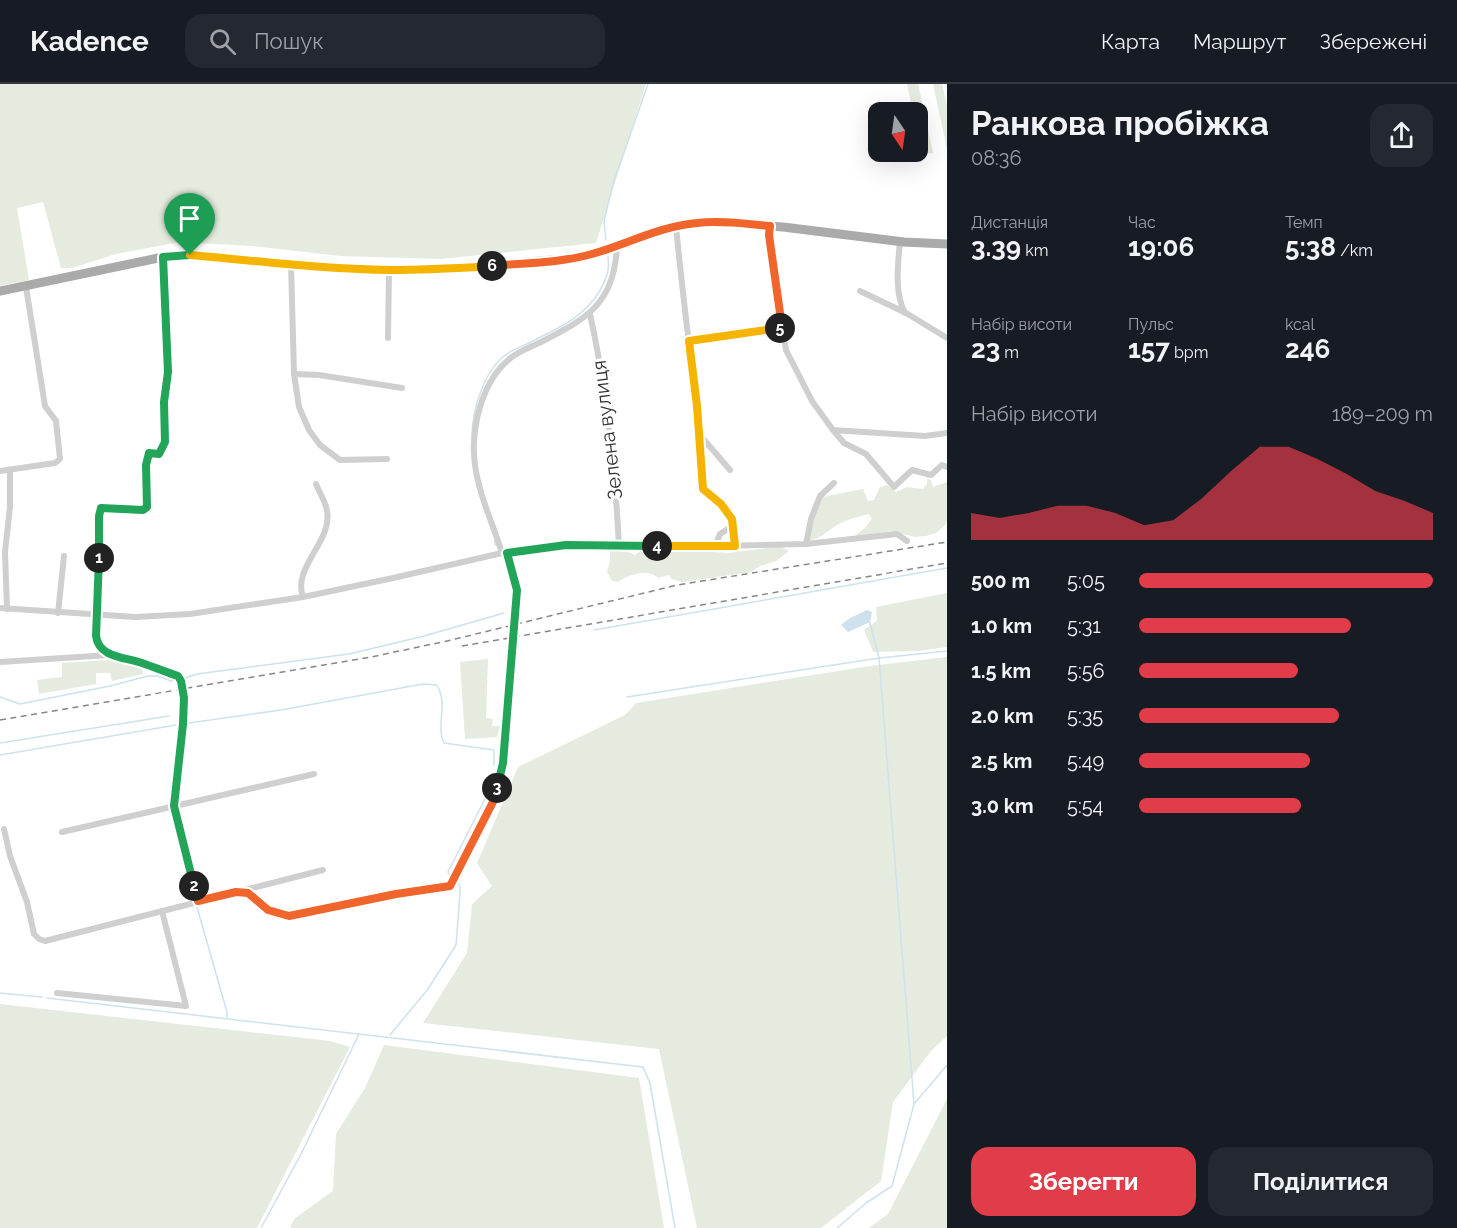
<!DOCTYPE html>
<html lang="uk">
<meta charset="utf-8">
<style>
body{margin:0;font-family:Raleway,sans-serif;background:#242831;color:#f1f3f6;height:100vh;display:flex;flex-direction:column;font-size:22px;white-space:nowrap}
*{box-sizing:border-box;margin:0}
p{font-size:20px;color:#9ea1a6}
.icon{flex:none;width:33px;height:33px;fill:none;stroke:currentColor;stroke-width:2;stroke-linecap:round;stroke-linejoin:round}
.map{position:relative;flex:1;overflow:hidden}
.details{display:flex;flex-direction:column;background:#171b24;width:510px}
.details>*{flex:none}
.needle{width:39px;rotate:167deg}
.controls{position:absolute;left:868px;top:18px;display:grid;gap:12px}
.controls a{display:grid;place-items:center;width:60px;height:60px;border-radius:12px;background:#171b24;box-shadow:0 6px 24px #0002;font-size:30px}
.pin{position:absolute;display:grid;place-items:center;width:51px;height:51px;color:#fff;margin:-62px -26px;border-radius:50% 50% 50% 0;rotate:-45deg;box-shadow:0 0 6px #0007}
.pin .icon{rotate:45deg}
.km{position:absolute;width:30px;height:30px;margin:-15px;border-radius:50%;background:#222;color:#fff;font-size:16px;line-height:30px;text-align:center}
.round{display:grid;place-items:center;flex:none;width:63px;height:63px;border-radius:18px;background:#242831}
.headline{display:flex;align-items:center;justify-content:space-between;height:102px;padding:0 24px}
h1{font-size:33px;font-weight:700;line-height:45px}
.metrics{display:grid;grid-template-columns:repeat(3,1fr);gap:9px;height:102px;padding:6px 24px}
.metrics div{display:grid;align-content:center}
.metrics b{font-size:26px;font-weight:700}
.metrics small{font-size:16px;font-weight:400}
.metrics p{font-size:16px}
.chart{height:168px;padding:12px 24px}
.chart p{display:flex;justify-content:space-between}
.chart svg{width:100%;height:108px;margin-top:6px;fill:#e03c49;opacity:.7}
.action{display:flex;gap:12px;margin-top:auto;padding:12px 24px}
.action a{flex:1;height:69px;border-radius:18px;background:#e03c49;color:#fff;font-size:24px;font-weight:700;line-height:69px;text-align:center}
.action a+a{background:#242831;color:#f1f3f6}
ul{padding:0 24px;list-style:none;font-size:20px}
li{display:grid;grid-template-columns:96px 72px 1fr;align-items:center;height:45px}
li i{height:15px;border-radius:8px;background:#e03c49}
header{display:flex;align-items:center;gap:36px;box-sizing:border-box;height:84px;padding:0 30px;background:#171b24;border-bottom:2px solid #363941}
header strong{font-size:28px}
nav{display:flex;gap:33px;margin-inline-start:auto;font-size:21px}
.search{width:420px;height:54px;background:#242831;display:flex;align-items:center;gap:15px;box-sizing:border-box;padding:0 21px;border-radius:18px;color:#9ea1a6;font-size:22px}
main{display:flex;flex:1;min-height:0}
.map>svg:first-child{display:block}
.green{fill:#e5ebde}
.water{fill:#cee1ec}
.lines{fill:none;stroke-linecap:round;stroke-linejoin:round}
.stream{stroke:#cee1ec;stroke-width:1.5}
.street{stroke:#cfcfcf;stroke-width:6}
.primary{stroke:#aaa;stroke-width:9}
.rail{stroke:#878787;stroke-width:1.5;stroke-dasharray:6 4.5;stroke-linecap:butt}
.split-1-casing{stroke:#fff;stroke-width:12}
.split-2-casing{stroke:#fff;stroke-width:12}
.split-3-casing{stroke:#fff;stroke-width:12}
.split-4-casing{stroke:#fff;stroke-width:12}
.split-5-casing{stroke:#fff;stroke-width:12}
.split-6-casing{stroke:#fff;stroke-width:12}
.split-7-casing{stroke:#fff;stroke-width:12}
.split-1{stroke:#22a559;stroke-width:8}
.split-2{stroke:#22a559;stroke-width:8}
.split-3{stroke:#f0652b;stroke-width:8}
.split-4{stroke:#22a559;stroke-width:8}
.split-5{stroke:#f5b400;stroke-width:8}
.split-6{stroke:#f0652b;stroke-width:8}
.split-7{stroke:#f5b400;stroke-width:8}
.labels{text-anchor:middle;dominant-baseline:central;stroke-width:6;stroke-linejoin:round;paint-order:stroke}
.street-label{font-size:20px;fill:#323232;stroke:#fff}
</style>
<header>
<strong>Kadence</strong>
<div class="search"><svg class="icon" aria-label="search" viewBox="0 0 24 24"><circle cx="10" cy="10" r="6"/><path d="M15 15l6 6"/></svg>Пошук</div>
<nav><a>Карта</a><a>Маршрут</a><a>Збережені</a></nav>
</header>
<main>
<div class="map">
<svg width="947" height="1144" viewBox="0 0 947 1144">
<rect width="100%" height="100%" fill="#fff"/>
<g class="green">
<path d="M0 0H646L596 159 441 175 340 172 251 162 180 158 116 170 72 184H61L43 118 17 124 29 196 0 202Z"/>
<path d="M907 0H918L933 69 921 70 918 54V28H913Z"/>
<path d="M933 0H942L947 21V65Z"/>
<path d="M927 395 931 396 933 403 947 398V435L946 440 936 449 926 452 915 453 891 447 857 453 856 451 866 443 872 434 868 430C858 433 848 435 839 440 827 446 822 455 808 457L811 442 822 413 863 405 868 417 874 416 880 403 887 401 896 408 907 403 923 405 927 400Z"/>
<path d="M777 463H782L789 467 776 477 760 482 751 488 682 498 672 495 669 491 658 494C649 484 627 491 618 498L612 497 607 488 610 477V466C619 465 627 467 635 471L639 468 658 469 679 466 728 469Z"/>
<path d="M947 509V563L918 567 873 568 864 546 877 537 876 523Z"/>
<path d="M947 573V952L931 967 893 1018 881 1097 821 1144H697L659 965 423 939 467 869 472 820 492 802 477 779 518 683 625 631 636 619 870 582Z"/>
<path d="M488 575 486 634 493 635 492 642H500L497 653 465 655 460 578Z"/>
<path d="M109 576 142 585 143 590 112 597 110 589H96V600L39 610 37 596 62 593V579Z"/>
<path d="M0 920 330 957 350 963 257 1144H0Z"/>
<path d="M384 961 639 994 664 1144H290L294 1135 333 1107 336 1050 365 1004Z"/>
<path d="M947 1015V1144H869L888 1130Z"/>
</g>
<path class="water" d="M867 526 872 528 870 538 848 548 841 541 850 534Z"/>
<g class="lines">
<g class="stream">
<path d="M606 156 604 137 613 100 648 0"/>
<path d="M472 352C472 326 484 288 504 272 510 267 518 264 525 261 553 246 582 236 599 208 606 196 610 187 608 173"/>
<path d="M495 461V455"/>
<path d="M869 536 879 574 914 1020"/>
<path d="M594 546 947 484"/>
<path d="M182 595 197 590 349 570 424 552 504 529"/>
<path d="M0 613 20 620 110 602 148 592H158L171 597 177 596"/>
<path d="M627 613 879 574 947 567"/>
<path d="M189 639 281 626 423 600 437 601C449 622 435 641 444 659L494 666V681"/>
<path d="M0 659 169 632"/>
<path d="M0 671 176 641"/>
<path d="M451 793 448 788 489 707 492 689"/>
<path d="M197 823 227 928V934"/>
<path d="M0 909 42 913"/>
<path d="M47 914 643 983 650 999 675 1144"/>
<path d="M390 951 428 905 456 861 460 810V803L457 798"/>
<path d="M261 1144 301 1070 359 950"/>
<path d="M837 1144 866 1119 892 1102 914 1020 947 981"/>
</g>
<g class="street">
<path d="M676 142C684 230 698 317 703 405L721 421 734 441 720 450 715 462"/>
<path d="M770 142 769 151 773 188 786 266 812 317 833 346 844 359 866 370 894 403 912 386 931 391 942 381 947 383"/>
<path d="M900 157C898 179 894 209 905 229"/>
<path d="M163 173 168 288 164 318 165 358 159 370 149 369 146 380V425L101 424 99 432V505L96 552 98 561 111 571 141 578 178 592 181 597 184 614 183 641 174 722 198 817"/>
<path d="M291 180 294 290 299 323 309 346 320 361 340 376 387 375"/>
<path d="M860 207 906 229 947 254"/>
<path d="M590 230C607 307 615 384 619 462"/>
<path d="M388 254 389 186"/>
<path d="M689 257 781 244"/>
<path d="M294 290 319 291 402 304"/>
<path d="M833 346 925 352 947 349"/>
<path d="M700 351 730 386"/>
<path d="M0 387 55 379 60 375 56 337 45 322 26 203"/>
<path d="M734 441 735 462"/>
<path d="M806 460 811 435 820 412 834 399"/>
<path d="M507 469 565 461 715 462 806 460 897 450 907 457"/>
<path d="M303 513C292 483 333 457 327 427 326 418 319 408 316 400"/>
<path d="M0 524 135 533 190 530 303 513 393 494 502 469"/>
<path d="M7 525 5 468 10 423V386"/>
<path d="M58 529 64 472"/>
<path d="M0 578 110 571"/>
<path d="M4 745 10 772 27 818 34 850 39 855 45 857 323 786"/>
<path d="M62 748 314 690"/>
<path d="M236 808 248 809 268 826 289 832 396 810 450 802 494 715 503 679 517 506 507 469H502C493 440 479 411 475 381 470 345 482 295 512 273 520 267 531 263 541 258 588 234 615 219 617 161"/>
<path d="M57 909 186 922 162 827"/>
</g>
<path class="primary" d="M0 207 163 173 191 171 291 180 389 186 449 185 563 175 590 170 676 142 714 138 783 143 904 158 947 160"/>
<g class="rail">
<path d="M462 562 947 479"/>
<path d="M0 636 371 573 447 557 677 501 947 458"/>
</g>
</g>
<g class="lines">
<g class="split-1-casing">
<path id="split-1" d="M99 474V432L101 424 143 426 147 423 146 381 149 369 159 370 165 358 164 318 168 288 163 173 190 171"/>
</g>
<g class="split-2-casing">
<path id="split-2" d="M99 474 96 552C99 574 125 573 142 579 154 583 166 588 178 592L181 597 184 614 183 640 174 722 194 802"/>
</g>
<g class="split-3-casing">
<path id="split-3" d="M194 802 198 817 236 808 248 809 268 826 289 832 396 810 450 802 494 716 497 704"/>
</g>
<g class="split-4-casing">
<path id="split-4" d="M497 704 503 679 517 506 507 469 566 461 657 462"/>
</g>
<g class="split-5-casing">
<path id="split-5" d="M657 462H735L732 435 721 420 703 405 697 322 689 257 780 244"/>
</g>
<g class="split-6-casing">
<path id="split-6" d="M492 182C525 179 560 179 592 170 627 160 661 142 697 139 721 136 746 140 770 142L769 151 782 243 780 244"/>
</g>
<g class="split-7-casing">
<path id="split-7" d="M190 171C257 177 324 185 391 186 425 186 458 184 492 182"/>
</g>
<use href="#split-1" class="split-1"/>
<use href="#split-2" class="split-2"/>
<use href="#split-3" class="split-3"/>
<use href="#split-4" class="split-4"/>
<use href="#split-5" class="split-5"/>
<use href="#split-6" class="split-6"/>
<use href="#split-7" class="split-7"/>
</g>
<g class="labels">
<g class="street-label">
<text transform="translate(607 346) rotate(-97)">Зелена вулиця</text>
</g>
</g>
</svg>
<div class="controls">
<a><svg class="needle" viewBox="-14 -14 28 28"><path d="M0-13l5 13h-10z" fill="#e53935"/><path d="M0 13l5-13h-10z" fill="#9ea1a6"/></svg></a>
</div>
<div class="pin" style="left:190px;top:171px;background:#1e9e55"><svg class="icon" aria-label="arrive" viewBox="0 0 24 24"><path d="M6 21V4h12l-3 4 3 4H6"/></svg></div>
<b class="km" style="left:99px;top:474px">1</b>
<b class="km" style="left:194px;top:802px">2</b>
<b class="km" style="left:497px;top:704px">3</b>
<b class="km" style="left:657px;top:462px">4</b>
<b class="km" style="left:780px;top:244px">5</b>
<b class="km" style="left:492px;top:182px">6</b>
</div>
<section class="details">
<div class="headline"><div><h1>Ранкова пробіжка</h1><p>08:36</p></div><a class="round"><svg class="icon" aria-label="share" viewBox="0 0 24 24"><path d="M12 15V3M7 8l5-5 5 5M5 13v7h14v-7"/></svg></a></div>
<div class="metrics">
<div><p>Дистанція</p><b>3.39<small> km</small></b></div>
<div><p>Час</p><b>19:06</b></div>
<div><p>Темп</p><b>5:38<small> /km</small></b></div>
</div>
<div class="metrics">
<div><p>Набір висоти</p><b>23<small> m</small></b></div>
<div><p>Пульс</p><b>157<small> bpm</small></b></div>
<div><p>kcal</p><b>246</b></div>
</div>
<div class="chart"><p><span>Набір висоти</span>189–209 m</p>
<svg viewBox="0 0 160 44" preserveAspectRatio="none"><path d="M0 44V33L10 35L20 33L30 30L40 30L50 33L60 38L70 36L80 27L90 16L100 6L110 6L120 11L130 17L140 24L150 28L160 33V44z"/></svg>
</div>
<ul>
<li><b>500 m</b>5:05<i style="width:100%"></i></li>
<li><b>1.0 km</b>5:31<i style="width:72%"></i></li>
<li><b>1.5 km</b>5:56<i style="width:54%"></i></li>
<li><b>2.0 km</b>5:35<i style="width:68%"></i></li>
<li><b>2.5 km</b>5:49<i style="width:58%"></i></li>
<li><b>3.0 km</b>5:54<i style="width:55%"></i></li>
</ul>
<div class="action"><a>Зберегти</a><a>Поділитися</a></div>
</section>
</main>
